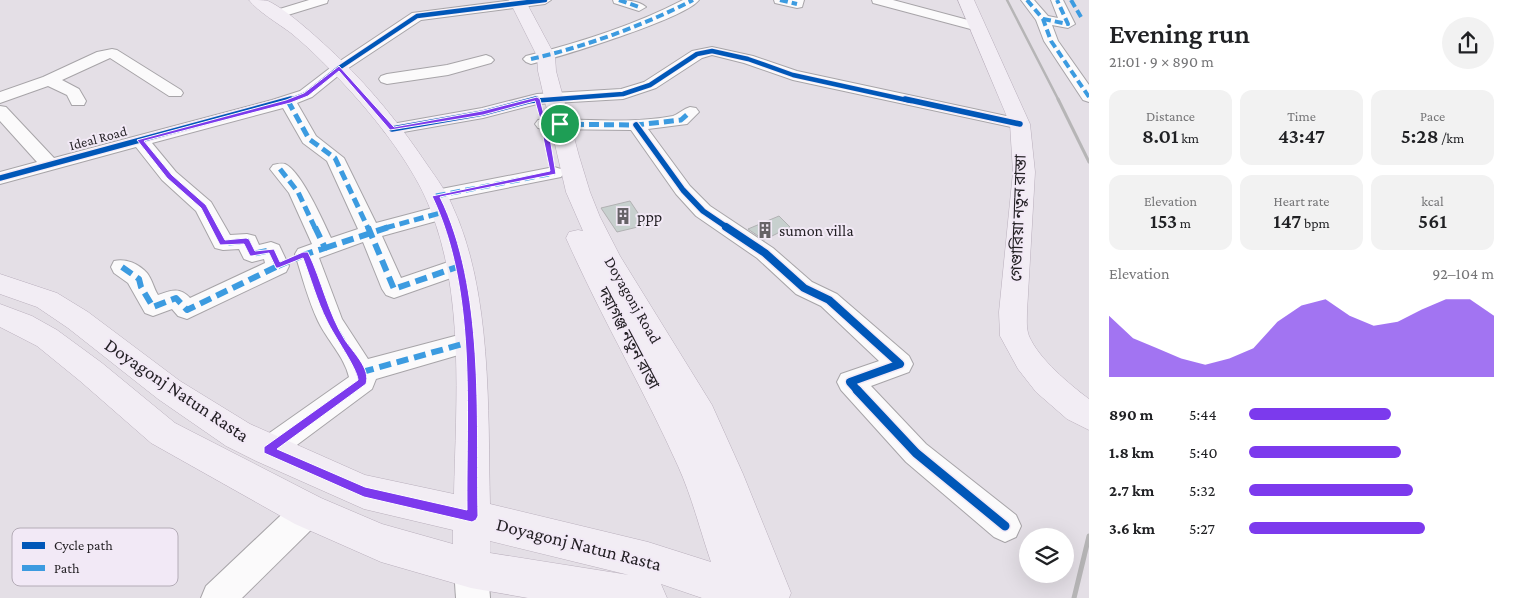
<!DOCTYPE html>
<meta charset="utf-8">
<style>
body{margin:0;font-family:"Crimson Pro","Noto Sans Bengali",serif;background:#f2f2f2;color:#202124;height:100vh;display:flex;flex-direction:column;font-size:19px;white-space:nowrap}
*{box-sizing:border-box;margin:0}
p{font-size:16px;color:#757577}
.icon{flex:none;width:28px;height:28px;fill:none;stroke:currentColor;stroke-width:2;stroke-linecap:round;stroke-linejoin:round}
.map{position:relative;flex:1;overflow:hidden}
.sheet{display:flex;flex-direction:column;background:#fff;width:425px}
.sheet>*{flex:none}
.controls{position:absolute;left:1019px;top:528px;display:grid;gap:10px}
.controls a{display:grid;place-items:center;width:55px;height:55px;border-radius:50%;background:#fff;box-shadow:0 5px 20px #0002;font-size:25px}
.pin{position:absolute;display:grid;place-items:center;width:42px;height:42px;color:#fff;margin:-21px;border:2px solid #fff;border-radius:50%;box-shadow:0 1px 5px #0007}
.round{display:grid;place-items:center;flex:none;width:52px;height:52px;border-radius:26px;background:#f2f2f2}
.overview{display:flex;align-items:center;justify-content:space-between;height:85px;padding:0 20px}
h1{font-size:28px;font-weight:600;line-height:38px}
.figures{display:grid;grid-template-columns:repeat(3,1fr);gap:8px;height:85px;padding:5px 20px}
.figures div{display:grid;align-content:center;border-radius:12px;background:#f2f2f2;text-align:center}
.figures b{font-size:21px;font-weight:600}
.figures small{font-size:14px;font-weight:400}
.figures p{font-size:14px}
.chart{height:140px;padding:10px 20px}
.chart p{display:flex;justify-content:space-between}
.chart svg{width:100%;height:90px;margin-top:5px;fill:#7c3aed;opacity:.7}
ul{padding:0 20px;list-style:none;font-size:16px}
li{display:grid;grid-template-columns:80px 60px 1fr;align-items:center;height:38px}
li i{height:12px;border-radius:6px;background:#7c3aed}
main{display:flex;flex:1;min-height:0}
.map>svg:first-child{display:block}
.building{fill:#c7d0ce;stroke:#b1b1b3}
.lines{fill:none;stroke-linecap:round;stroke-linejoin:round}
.minor-casing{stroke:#a7a4a8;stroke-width:2}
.major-casing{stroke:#b9afbc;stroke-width:1}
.minor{fill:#fbfafb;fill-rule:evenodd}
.major{fill:#f2edf4;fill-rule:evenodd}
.rail-far2{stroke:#b6b5b6;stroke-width:2.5}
.rail-far1{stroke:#b6b5b6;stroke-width:3}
.rail{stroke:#b6b5b6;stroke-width:5}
.quiet-far3{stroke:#3c9be0;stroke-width:4;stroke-dasharray:8 4;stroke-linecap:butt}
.quiet-far2{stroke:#3c9be0;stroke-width:5;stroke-dasharray:10 5;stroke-linecap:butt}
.quiet-far1{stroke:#3c9be0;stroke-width:6;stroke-dasharray:12 6;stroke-linecap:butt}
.quiet{stroke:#3c9be0;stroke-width:8;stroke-dasharray:16 8;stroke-linecap:butt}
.cycleway-far3-casing{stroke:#f2e9f6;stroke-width:6}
.cycleway-far2-casing{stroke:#f2e9f6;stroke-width:8}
.cycleway-far1-casing{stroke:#f2e9f6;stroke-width:11}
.cycleway-casing{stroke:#f2e9f6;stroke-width:12}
.cycleway-far3{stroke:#0057b8;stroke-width:4.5}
.cycleway-far2{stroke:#0057b8;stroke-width:5.5}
.cycleway-far1{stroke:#0057b8;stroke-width:8}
.cycleway{stroke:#0057b8;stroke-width:9}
.route{fill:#7c3aed;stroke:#fff;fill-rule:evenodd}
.labels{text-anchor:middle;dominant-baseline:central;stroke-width:4;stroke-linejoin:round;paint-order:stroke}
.far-street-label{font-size:14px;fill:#221f23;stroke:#f2e9f6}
.poi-label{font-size:16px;fill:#221f23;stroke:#f2e9f6;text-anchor:start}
.street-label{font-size:16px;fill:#221f23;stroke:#f2e9f6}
.near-street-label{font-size:19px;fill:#221f23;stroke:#f2e9f6}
.key{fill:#f2e9f6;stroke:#b4acb7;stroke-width:1}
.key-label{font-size:14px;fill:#221f23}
</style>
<main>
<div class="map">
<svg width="1089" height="598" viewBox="0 0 1089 598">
<rect width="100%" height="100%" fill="#e4dfe6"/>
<g class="building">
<path d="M630 201 646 225 617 232 601 208Z"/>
<path d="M779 216 790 227 764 240 748 229Z"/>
</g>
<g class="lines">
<g class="minor-casing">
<g id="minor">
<path d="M309 0H328L327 3 278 18 271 14 273 11Z"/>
<path d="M513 0H551L545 4 421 20 344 71 312 97 297 103 316 136 344 158 376 223 444 205 451 207 454 212 451 217 382 236 401 278 460 258 468 260 471 266 468 272 394 298 386 295 382 289 363 242 319 258 342 319 368 359 470 332 479 335 483 342 479 349 376 379 372 389 278 459 268 463 258 459 253 450 258 441 349 377C344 356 327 340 318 321 308 300 302 276 295 254L298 249 312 244 289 193 270 169 273 165C277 164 281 163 285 164 301 171 323 221 331 238L358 229 327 161 303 143 283 108 152 143 176 172 211 202 230 235 247 234 255 236 259 245 271 242 279 245 289 266 286 272 187 319 178 316 172 309 153 316 145 313 128 283 114 273 111 267 114 261C126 258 139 264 147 273 152 279 154 289 158 295 172 290 180 287 190 298L265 263 264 259 252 262 244 259 239 249 223 250 215 248 196 211 162 180 136 147 0 184V172L37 162 0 121V106L6 107 54 158 272 100 300 91 334 65 412 13Z"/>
<path d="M613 0C624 0 638 0 646 7L639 11 614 3Z"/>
<path d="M683 0H699C685 19 559 57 531 64L526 62 523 59 526 56C578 43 635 25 683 0Z"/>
<path d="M774 0H804L802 7 797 8 775 3Z"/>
<path d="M872 0H893L983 24 985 27 978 31 873 3Z"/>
<path d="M1021 0H1034L1048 16 1058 18 1051 0H1063L1075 24 1068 28 1052 25 1058 41 1089 85V102L1083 100 1081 97 1044 41 1036 20Z"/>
<path d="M712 47 753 56 797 71 1020 119 1026 120 1029 124 1026 128 1020 129 793 80 744 63 712 55 702 58 656 88 623 99 537 104 483 118 392 134 386 133 383 129 386 125 392 124 482 108 537 94 621 89 644 82 692 51Z"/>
<path d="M112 49 117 50 181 90 183 93 181 96H169L110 58 62 80 79 89 86 101 84 105H72L67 95 48 86 0 103V92L43 77 97 52Z"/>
<path d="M486 55 491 57 494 60 491 63 448 75 387 84 381 82 379 79 381 76 387 74 447 65Z"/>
<path d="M690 107 696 108 699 112 687 124 648 129 690 186 710 206 773 248 812 282 837 294 909 356 913 364 909 372 871 386 926 444 1016 515 1021 526 1016 537 1005 542 994 537 906 462 841 390 837 382 841 374 879 361 821 306 796 294 757 258 696 216 676 194 631 130 544 129 538 128 535 124 538 120 544 119C586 119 631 124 673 116 679 114 683 109 690 107Z"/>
<path d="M554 167 561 169 564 173 561 177 436 202 429 200 426 196 429 192 436 190Z"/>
<path d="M308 496 319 500 324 511 319 522 242 598H201L206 586 297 500Z"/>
<path d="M471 552 483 557 488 569 490 598H456L454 569 459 557Z"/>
</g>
</g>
<g class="major-casing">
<g id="major">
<path d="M249 0C255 0 263 0 268 1 288 10 322 42 339 58 373 91 402 127 428 166 437 179 446 191 452 205 492 290 488 411 490 504L648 542 711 562C700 530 692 497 678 466 643 388 600 315 566 238L569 232 578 230 583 231 566 192 538 71 537 56 509 0H525L555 56 556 71 579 156 590 192 600 217 620 256 712 405 743 474 791 593 789 598H702L661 584 667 598H528L471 588 381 562 295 524 151 443 80 381 37 346 0 327V304L32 316 57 330 102 363 175 423 321 498 382 524 453 544V530L364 509 256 461 226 446 158 399 68 328 37 307 0 294V274L57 293 88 312 180 381 250 424 365 475 454 494C456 402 465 293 429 206 414 168 380 124 353 94 333 72 313 51 291 33 279 24 257 11 249 0ZM490 541 629 575 490 553Z"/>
<path d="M958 0H974L1030 124 1035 172 1027 312C1027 320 1026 328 1029 336 1039 359 1069 384 1089 399V430L1067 419 1036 392 1018 369 1000 336 999 312 1013 172 1010 124Z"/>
</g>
</g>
<use href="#minor" class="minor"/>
<use href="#major" class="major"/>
<path class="rail-far2" d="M1007 0 1059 101"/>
<path class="rail-far1" d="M1058 99 1089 162"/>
<path class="rail" d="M1074 598 1089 536"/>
<g class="quiet-far3">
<path d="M619 0 639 7"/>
<path d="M780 0 797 4"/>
<path d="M1027 0 1043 19 1051 41 1089 97"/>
<path d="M1071 0 1081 17"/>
<path d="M1043 19 1068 24 1057 0"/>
<path d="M531 59C584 47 645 25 693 0"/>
</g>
<g class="quiet-far2">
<path d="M288 101 309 139 335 158 368 228"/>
<path d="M544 124 636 125 681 120 690 112"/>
<path d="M140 140 169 176 204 207 215 228"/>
<path d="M280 169 298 192 315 228"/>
<path d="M436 196 554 173"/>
<path d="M385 228 444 212"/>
</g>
<g class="quiet-far1">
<path d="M315 227 325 248 306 254 330 320 358 366 363 381 349 391"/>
<path d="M368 227 394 289 460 266"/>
<path d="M325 248 389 227"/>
<path d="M278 266 306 254"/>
<path d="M122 267 139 279 141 287 153 307 176 298 187 310 278 266 271 250 252 254 247 241 223 243 214 227"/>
<path d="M362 372 470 342"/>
</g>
<path class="quiet" d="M268 450 351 390"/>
<g class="cycleway-far3-casing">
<g id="cycleway-far3">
<path d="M288 101 306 94 339 68 417 16 545 0"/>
<path d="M531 101 623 94 650 85 697 54 712 51 748 59 793 75 911 101"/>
</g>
</g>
<g class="cycleway-far2-casing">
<g id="cycleway-far2">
<path d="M905 99 1020 124"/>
<path d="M636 125 683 190 703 211 728 228"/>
<path d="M392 129 483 113 536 99"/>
<path d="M0 178 291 99"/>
</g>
</g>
<g class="cycleway-far1-casing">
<path id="cycleway-far1" d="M726 227 765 253 804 288 829 300 900 364 850 382 858 391"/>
</g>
<g class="cycleway-casing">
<path id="cycleway" d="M857 390 916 453 1005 526"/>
</g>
<use href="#cycleway-far3" class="cycleway-far3"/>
<use href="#cycleway-far2" class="cycleway-far2"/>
<use href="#cycleway-far1" class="cycleway-far1"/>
<use href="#cycleway" class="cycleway"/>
</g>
<path class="route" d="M339 66 394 127 482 111 537 97 540 99 546 123 563 124 565 136 550 138 556 174 440 197C485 289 476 416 478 516L476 520 472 522 364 497 264 453V447L358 380C357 368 334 336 327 321 317 301 311 279 303 258L278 268H276L269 253 252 256H250L244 244 220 245 201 208 167 178 137 140 286 100 304 93ZM339 71 390 130 483 115 535 101 542 126H558L559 133 543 137 550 171 432 196C477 290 466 408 467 510L365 487 277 449 366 384C371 369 353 352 345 340 328 313 322 281 308 252H303L280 262 274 249 255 251 249 239 246 238 225 240 206 205 172 175 144 141 290 103 308 96Z"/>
<defs>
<g id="building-bare" transform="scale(1.35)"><path d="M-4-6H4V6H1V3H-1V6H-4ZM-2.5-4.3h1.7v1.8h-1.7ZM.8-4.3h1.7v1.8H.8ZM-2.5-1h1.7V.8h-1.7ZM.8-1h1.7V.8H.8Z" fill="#666267" stroke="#f2e9f6" stroke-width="2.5" paint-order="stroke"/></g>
</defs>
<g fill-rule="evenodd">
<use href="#building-bare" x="623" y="216"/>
<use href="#building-bare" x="765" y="230"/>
</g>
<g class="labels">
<g class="far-street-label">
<text transform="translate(98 138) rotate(-15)">Ideal Road</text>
</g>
<g class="poi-label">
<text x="637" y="216">ppp</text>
<text x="779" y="230">sumon villa</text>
</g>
<g class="street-label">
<text transform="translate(1018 218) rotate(-88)">গেণ্ডারিয়া নতুন রাস্তা</text>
<text transform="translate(633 300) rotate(60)">Doyagonj Road</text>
<text transform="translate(629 338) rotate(62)">দয়াগঞ্জ নতুন রাস্তা</text>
</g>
<g class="near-street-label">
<text transform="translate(177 390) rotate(34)">Doyagonj Natun Rasta</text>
<text transform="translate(579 544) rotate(14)">Doyagonj Natun Rasta</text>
</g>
</g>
<rect x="12" y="528" width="166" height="58" rx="8" class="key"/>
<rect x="22" y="542" width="23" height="7" fill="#0057b8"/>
<rect x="22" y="565" width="23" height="6" fill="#3c9be0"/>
<g class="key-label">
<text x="54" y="550">Cycle path</text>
<text x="54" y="573">Path</text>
</g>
</svg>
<div class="controls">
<a><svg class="icon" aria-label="layers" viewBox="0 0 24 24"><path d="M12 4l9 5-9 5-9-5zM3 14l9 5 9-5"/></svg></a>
</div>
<div class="pin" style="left:560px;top:124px;background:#1e9e55"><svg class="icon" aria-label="arrive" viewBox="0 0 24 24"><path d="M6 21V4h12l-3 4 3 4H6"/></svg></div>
</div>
<section class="sheet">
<div class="overview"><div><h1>Evening run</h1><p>21:01 · 9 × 890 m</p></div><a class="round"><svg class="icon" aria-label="share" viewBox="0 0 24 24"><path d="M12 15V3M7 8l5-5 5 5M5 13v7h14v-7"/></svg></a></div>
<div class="figures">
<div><p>Distance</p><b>8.01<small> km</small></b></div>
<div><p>Time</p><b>43:47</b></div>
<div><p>Pace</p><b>5:28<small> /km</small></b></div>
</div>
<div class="figures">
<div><p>Elevation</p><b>153<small> m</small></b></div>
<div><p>Heart rate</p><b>147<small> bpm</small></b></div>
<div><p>kcal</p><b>561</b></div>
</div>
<div class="chart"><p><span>Elevation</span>92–104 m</p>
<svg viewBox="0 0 160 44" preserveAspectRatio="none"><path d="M0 44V14L10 25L20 30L30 35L40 38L50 35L60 30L70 17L80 9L90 6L100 14L110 19L120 17L130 11L140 6L150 6L160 14V44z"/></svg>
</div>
<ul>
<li><b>890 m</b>5:44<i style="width:58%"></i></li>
<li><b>1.8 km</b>5:40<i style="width:62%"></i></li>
<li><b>2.7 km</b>5:32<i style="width:67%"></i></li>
<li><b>3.6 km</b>5:27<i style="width:72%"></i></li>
</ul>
</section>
</main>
